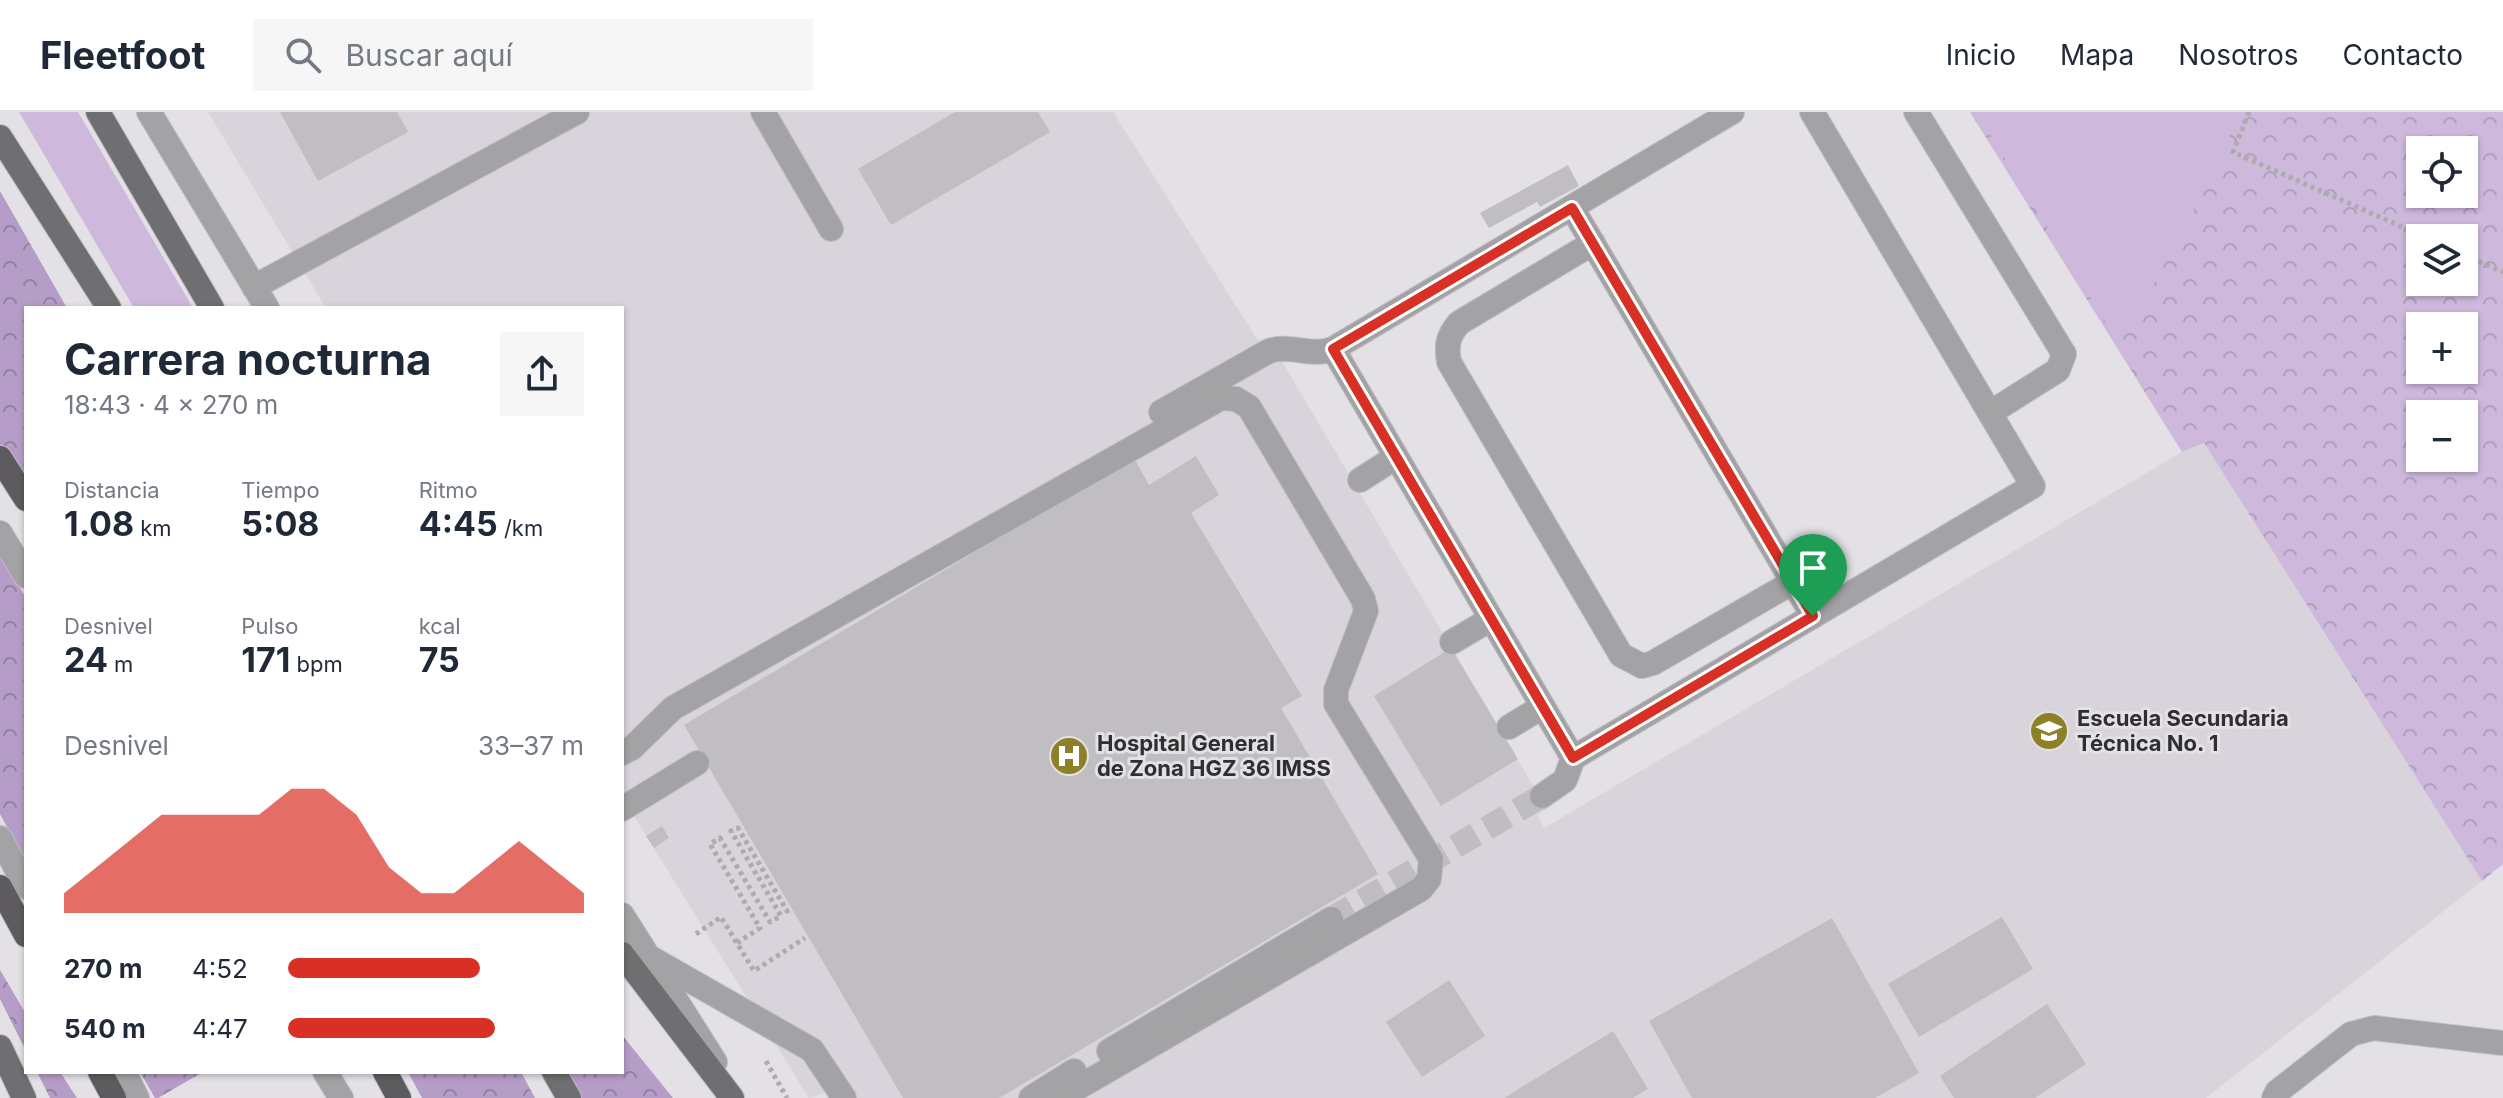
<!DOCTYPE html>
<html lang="es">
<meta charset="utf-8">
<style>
body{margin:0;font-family:Inter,sans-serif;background:#f6f6f7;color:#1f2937;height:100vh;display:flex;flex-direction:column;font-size:30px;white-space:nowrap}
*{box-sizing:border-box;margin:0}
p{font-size:26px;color:#747a83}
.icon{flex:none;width:44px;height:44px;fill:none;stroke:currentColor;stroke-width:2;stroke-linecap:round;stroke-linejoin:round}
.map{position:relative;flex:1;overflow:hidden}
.details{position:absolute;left:24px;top:194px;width:600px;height:768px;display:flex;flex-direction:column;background:#fff;border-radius:0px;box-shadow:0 2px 6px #0004}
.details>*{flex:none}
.controls{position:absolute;left:2406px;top:24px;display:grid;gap:16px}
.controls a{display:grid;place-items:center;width:72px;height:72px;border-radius:0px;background:#fff;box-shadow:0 2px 6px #0004;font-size:40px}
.pin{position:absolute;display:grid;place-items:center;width:68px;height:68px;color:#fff;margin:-82px -34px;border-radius:50% 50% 50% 0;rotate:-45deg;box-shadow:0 0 8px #0007}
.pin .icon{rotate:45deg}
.round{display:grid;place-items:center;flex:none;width:84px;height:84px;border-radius:0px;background:#f6f6f7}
.summary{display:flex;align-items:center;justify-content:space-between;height:136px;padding:0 40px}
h1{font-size:44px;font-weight:700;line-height:60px}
.metrics{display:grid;grid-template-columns:repeat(3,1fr);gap:12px;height:136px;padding:8px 40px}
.metrics div{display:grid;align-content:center}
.metrics b{font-size:34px;font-weight:700}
.metrics small{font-size:22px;font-weight:400}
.metrics p{font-size:22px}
.chart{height:224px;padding:16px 40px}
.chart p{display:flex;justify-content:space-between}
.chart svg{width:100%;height:144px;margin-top:8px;fill:#d93025;opacity:.7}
ul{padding:0 40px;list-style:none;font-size:26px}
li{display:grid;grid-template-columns:128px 96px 1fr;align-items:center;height:60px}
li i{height:20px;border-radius:10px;background:#d93025}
header{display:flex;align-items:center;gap:48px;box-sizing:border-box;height:112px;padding:0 40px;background:#fff;border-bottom:2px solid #e0e1e3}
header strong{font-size:38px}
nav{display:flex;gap:44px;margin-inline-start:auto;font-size:28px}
.search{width:560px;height:72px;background:#f6f6f7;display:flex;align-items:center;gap:20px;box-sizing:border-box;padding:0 28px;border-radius:0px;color:#747a83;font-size:30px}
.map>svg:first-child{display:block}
.built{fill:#d9d3dc}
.forest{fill:url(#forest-crowns)}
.park{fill:url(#park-crowns);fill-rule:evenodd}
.garden{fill:#ceb9dc}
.building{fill:#c0bec1}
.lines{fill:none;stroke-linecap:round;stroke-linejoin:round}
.minor-tunnel{stroke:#bfbdc1;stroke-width:24;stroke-dasharray:24 12;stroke-linecap:butt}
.minor-casing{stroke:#bfbdc1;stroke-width:26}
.major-casing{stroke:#bfbdc1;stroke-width:26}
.highway-casing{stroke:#bfbdc1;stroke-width:26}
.path{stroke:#adabae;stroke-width:5;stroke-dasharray:4 4;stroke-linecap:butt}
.minor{stroke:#a3a2a4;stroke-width:24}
.major{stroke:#6f6e70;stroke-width:24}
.highway{stroke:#5d5b5e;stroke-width:24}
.route-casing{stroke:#fff;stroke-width:16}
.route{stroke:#d93025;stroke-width:10}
.labels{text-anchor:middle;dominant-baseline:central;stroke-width:6;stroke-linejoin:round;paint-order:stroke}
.poi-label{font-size:22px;font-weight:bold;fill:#302f30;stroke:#e3e1e5;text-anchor:start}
</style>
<header>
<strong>Fleetfoot</strong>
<div class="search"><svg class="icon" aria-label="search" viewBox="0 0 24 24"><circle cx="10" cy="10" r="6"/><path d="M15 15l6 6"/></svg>Buscar aquí</div>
<nav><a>Inicio</a><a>Mapa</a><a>Nosotros</a><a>Contacto</a></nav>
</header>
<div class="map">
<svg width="2503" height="986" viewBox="0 0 2503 986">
<defs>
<pattern id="forest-crowns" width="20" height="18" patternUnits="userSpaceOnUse" patternTransform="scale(2)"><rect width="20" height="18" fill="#b69dc7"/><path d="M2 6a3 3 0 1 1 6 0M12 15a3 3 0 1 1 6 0" fill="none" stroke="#9480a2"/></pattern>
<pattern id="park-crowns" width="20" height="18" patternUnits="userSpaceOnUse" patternTransform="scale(2)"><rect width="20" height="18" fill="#ceb9dc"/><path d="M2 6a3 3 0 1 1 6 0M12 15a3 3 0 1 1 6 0" fill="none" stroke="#b19fbd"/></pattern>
</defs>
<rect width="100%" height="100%" fill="#e3e1e5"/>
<path class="built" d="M208 0H1113L1257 227 1277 241 1547 697 1537 703 1544 716 2182 340 2204 331 2482 769 2206 986H830L827 980 809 986 622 685V196H326Z"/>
<g class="forest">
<path d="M0 79 67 196H26V376L0 332Z"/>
<path d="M0 443 26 486V750L0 702Z"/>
<path d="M0 858 26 902V939L0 887Z"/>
<path d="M622 923 673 986H576L561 960H622Z"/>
<path d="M37 960H60L77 986H50Z"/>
<path d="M140 960H203L158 986H155Z"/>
<path d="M408 960H521L535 986H422Z"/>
</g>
<path class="park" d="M1970 0H2503V752L2482 769 2204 331 2182 340ZM2420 38H2464V82H2420ZM2420 126H2464V170H2420ZM2420 214H2464V258H2420ZM2420 302H2464V346H2420Z"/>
<g class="garden">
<path d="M19 0H78L193 196H134Z"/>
<path d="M1976 0H2239L2219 52 2141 195 2110 217Z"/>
</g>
<g class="building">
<path d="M280 0H397L408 20 318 69Z"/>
<path d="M955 0H1038L1050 20 891 113 858 57Z"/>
<path d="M1568 53 1579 74 1540 95 1537 90 1489 116 1480 101Z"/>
<path d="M1196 344 1219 383 1191 401 1302 584 1281 596 1378 762 999 986H903L684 613 1134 346 1149 373Z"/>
<path d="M1451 536 1518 647 1441 694 1374 584Z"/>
<path d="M662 714 669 726 654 736 646 724Z"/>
<path d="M2002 805 2033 857 1919 925 1888 872Z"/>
<path d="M1832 806 1919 961 1875 986H1692L1649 909Z"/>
<path d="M1449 868 1485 924 1422 965 1386 910Z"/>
<path d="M2047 892 2086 952 2035 986H1954L1940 964Z"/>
<path d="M1613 919 1648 977 1633 986H1504Z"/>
</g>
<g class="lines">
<path class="minor-tunnel" d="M1331 807 1542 684"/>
<g class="minor-casing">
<g id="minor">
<path d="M149 0 267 196"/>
<path d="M763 0 831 117"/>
<path d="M1916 0 2064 242 2058 258 1990 301"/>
<path d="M1572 96 1813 504 2033 374 1812 0"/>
<path d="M1593 131 1459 211C1448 224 1446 233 1449 250L1621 543 1642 554 1653 551 1793 470"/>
<path d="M254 175 577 0"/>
<path d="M1333 237 1573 646 1565 668 1542 684"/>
<path d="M1161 300 1269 239C1290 232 1312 245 1333 237L1732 0"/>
<path d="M1360 368 1396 345"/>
<path d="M0 421 26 464"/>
<path d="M1452 530 1491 507"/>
<path d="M1509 615 1542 595"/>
<path d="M622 641 632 636 673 596 1221 286 1236 287 1249 295 1363 487 1366 499 1336 578V592L1431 747 1429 767 1421 777 1060 986"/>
<path d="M1573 646 1813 504"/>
<path d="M622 697 697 651"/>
<path d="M0 726 26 775"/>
<path d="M622 803 715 950"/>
<path d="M649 845 812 938 844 986"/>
<path d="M1109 939 1331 807"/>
<path d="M124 960 137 986"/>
<path d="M325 960 341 986"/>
<path d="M1031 986 1074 959"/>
<path d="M2274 986 2277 980 2351 922 2374 916 2503 931"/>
</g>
</g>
<g class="major-casing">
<g id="major">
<path d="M98 0 212 196"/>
<path d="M0 25 109 196"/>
<path d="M622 842 732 986"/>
<path d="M0 935 24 986"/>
<path d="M554 960 569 986"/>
</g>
</g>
<g class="highway-casing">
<g id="highway">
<path d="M0 346 26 387"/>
<path d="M0 775 26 823"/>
<path d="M100 960 114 986"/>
<path d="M385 960 399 986"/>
</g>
</g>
<g class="path">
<path d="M2249 0 2233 40 2427 126"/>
<path d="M2464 143 2503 160"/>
<path d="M696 822 721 805 754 859 805 826"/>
<path d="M737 831 760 816 710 732 720 726 770 810 781 804 731 719 738 716 787 799 792 796"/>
<path d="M766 949 787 986"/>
</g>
<use href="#minor" class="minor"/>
<use href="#major" class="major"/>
<use href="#highway" class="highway"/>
</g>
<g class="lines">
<g class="route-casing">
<path id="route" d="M1572 96 1813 504 1573 646 1333 237Z"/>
</g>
<use href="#route" class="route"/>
</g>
<defs>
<g id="school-disc" transform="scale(2)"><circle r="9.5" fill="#8d8128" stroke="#e3e1e5"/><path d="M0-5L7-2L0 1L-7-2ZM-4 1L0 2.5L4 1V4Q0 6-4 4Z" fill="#fff"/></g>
<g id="hospital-disc" transform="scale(2)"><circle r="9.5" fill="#8d8128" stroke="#e3e1e5"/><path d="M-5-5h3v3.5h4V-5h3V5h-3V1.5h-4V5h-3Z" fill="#fff"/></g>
</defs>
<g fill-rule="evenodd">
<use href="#school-disc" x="2049" y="619"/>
<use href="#hospital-disc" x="1069" y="644"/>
</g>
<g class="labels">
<g class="poi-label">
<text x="2077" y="606">Escuela Secundaria<tspan x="2077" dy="25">Técnica No. 1</tspan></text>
<text x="1097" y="631">Hospital General<tspan x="1097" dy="25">de Zona HGZ 36 IMSS</tspan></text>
</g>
</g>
</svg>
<div class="controls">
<a><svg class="icon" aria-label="locate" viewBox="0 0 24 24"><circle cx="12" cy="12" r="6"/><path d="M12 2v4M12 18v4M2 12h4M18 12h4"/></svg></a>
<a><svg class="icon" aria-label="layers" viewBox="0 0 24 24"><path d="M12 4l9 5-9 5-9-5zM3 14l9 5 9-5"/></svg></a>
<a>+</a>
<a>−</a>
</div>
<div class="pin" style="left:1813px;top:504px;background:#1e9e55"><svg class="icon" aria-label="arrive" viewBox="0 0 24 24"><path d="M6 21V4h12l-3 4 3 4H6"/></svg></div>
<section class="details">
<div class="summary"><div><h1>Carrera nocturna</h1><p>18:43 · 4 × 270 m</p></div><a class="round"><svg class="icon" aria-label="share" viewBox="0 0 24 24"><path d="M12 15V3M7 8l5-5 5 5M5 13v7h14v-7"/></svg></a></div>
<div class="metrics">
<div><p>Distancia</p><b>1.08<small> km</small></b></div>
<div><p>Tiempo</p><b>5:08</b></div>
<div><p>Ritmo</p><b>4:45<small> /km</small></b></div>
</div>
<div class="metrics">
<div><p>Desnivel</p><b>24<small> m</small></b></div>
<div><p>Pulso</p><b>171<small> bpm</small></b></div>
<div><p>kcal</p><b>75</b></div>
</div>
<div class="chart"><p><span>Desnivel</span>33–37 m</p>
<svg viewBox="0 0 160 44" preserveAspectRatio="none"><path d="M0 44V38L10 30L20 22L30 14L40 14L50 14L60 14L70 6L80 6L90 14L100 30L110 38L120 38L130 30L140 22L150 30L160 38V44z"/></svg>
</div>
<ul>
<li><b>270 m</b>4:52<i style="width:65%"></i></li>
<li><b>540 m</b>4:47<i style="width:70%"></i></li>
</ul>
</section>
</div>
